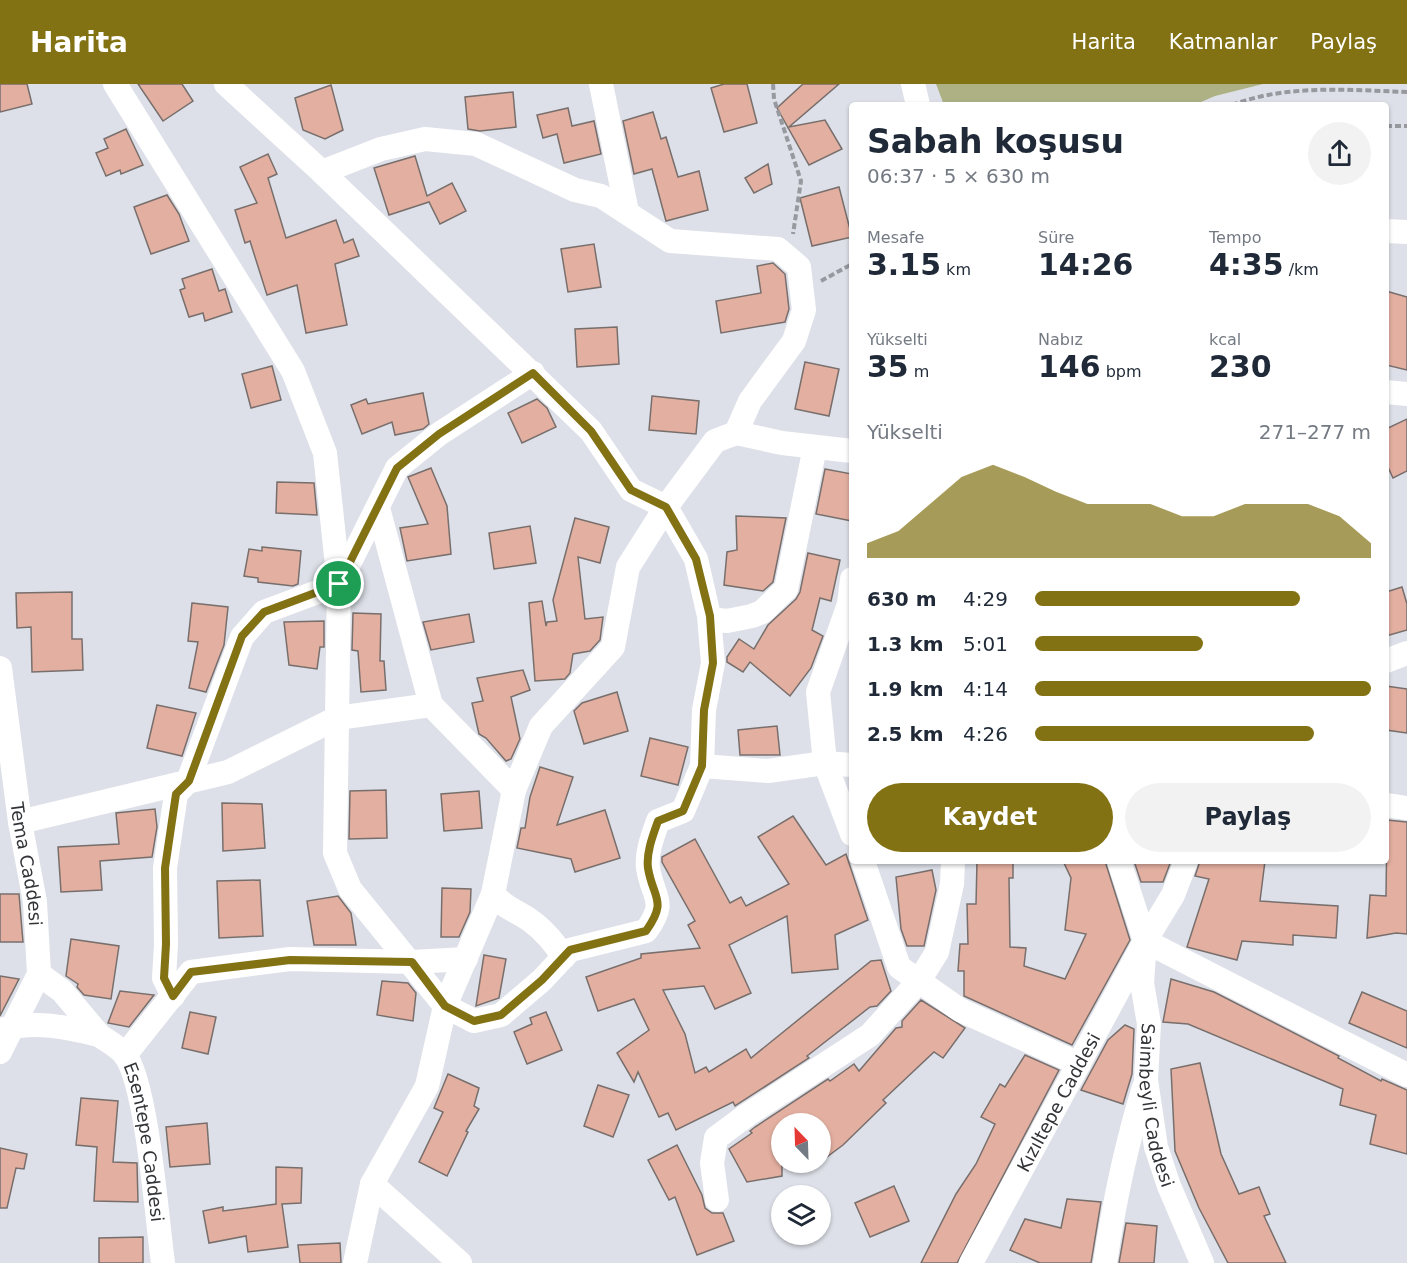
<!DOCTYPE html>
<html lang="tr">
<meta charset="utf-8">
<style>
body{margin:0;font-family:"DejaVu Sans",sans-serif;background:#f2f2f3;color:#1f2937;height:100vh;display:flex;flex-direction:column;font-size:22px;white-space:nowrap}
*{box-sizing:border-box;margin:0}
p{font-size:20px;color:#747a83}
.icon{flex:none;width:33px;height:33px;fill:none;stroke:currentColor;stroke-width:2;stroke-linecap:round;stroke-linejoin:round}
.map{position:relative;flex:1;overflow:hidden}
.details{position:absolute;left:849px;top:18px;width:540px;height:762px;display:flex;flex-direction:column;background:#fff;border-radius:6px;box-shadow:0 2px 4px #0004}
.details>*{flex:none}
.needle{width:39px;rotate:337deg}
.fabs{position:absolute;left:771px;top:1029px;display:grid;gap:12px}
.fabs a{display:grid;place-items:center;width:60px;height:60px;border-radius:50%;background:#fff;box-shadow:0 2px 4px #0004;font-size:30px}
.pin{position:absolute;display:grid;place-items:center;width:51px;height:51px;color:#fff;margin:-26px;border:3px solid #fff;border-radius:50%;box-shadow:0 2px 6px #0007}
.round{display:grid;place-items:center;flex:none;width:63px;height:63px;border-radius:32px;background:#f2f2f3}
.headline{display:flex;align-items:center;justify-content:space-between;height:102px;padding:0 18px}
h1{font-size:33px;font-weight:700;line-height:45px}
.metrics{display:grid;grid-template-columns:repeat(3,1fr);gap:9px;height:102px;padding:6px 18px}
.metrics div{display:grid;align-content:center}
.metrics b{font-size:30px;font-weight:700}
.metrics small{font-size:16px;font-weight:400}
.metrics p{font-size:16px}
.chart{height:168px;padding:12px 18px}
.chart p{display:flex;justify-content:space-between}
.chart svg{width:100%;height:108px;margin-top:6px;fill:#837213;opacity:.7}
.cta{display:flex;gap:12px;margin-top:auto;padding:12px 18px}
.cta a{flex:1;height:69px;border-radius:36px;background:#837213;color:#fff;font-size:24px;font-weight:700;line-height:69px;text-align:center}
.cta a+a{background:#f2f2f3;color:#1f2937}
ul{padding:0 18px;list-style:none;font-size:20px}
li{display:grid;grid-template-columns:96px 72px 1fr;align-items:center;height:45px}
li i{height:15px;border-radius:8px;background:#837213}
header{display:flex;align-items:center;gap:36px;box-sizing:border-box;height:84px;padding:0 30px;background:#837213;color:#fff}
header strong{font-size:28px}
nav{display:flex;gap:33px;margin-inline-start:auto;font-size:21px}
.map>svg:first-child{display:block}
.green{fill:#aeb184}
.building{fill:#e3afa0;stroke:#786f6d;stroke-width:1.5}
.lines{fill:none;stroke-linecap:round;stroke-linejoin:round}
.path{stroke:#97999f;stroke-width:4;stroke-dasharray:6 3;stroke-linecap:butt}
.minor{stroke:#fff;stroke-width:24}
.route-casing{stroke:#fff;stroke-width:12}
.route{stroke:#837213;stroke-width:8}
.labels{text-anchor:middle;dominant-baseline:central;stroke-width:6;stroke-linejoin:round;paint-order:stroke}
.street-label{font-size:18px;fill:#323336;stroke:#ebedf6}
</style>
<header>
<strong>Harita</strong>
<nav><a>Harita</a><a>Katmanlar</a><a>Paylaş</a></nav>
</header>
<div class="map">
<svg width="1407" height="1179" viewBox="0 0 1407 1179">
<rect width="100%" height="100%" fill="#dde0e8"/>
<path class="green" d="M936 0H1263L1215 12 1194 21H944Z"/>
<g class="building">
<path d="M0 0H27L32 20 0 28Z"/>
<path d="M138 0H182L193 17 163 37Z"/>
<path d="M724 0H747L757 39 724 48 711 4Z"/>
<path d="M803 0H839L789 43 825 36 842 65 809 81 777 24Z"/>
<path d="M331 1 343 46 325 55 303 46 295 14Z"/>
<path d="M513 8 516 43 480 47 468 45 465 13Z"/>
<path d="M568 24 572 42 594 37 601 70 564 79 557 50 543 54 537 31Z"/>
<path d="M653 28 661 55 666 53 678 93 699 87 708 126 666 137 652 85 634 90 623 37Z"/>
<path d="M126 45 143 81 121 90 120 86 106 92 96 69 108 64 104 55Z"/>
<path d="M268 70 277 90 268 94 286 154 336 136 344 159 353 155 359 172 335 180 347 241 306 249 297 201 267 211 250 157 245 159 235 126 257 119 240 83Z"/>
<path d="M415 72 427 112 452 99 466 127 440 140 429 118 389 131 374 84Z"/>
<path d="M768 80 772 100 754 109 745 94Z"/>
<path d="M839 103 852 153 812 162 800 114Z"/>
<path d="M167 111 179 130 189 157 151 170 134 123Z"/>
<path d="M594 160 601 203 568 208 561 165Z"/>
<path d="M773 179 785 190 789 225 785 238 721 249 716 217 761 209 757 182Z"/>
<path d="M212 185 219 207 225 205 232 228 205 237 203 229 189 233 180 206 185 204 182 195Z"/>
<path d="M1386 207 1407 213V286L1386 281Z"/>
<path d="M617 243 619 280 577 283 575 245Z"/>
<path d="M805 278 839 285 829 332 795 325Z"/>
<path d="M272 282 281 316 251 324 242 290Z"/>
<path d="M423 309 429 340 423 345 395 351 392 338 362 350 351 321 366 315 368 320Z"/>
<path d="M652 312 699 317 696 350 649 346Z"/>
<path d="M537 315 547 324 556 343 522 359 508 329Z"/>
<path d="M1407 335V387L1393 394 1386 379V345Z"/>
<path d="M431 384 447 422 451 470 407 477 400 444 428 440 408 393Z"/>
<path d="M825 385 852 390V437L816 430Z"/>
<path d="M277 398 314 399 317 431 276 429Z"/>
<path d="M736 432 786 434 773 498 763 507 724 501 727 468 737 466Z"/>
<path d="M575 434 609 443 600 479 578 473 585 535 603 533 600 556 590 567 573 570 570 589 565 595 535 597 529 519 542 517 546 542 547 538 557 537 553 516Z"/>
<path d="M530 442 536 479 494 485 489 449Z"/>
<path d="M262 463 301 467 298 500 293 502 258 498V494L244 492 249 465 262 467Z"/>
<path d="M808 469 840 476 831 517 820 514 812 546 823 552 811 584 790 612 750 578 743 588 727 578V573L739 555 754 565 768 541 796 515 800 508Z"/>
<path d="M1402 503 1407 520V546L1386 552V508Z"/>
<path d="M72 508V555H82L83 586 32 588 31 543 17 544 16 509Z"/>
<path d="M192 519 228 523 224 561 206 608 189 604 198 558 188 557Z"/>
<path d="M353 529 381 530 380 577H384L386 606 361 608 358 567 352 566Z"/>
<path d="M469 530 474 558 431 566 423 538Z"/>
<path d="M324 537V563H320L317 585 289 581 284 538Z"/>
<path d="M523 586 530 606 511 613 520 655 511 675 506 677 486 654 479 650 472 619 483 617 477 594Z"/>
<path d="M1386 602 1407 605V649L1386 646Z"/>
<path d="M617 608 628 647 584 660 574 627 582 619Z"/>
<path d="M157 621 196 629 182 672 147 664Z"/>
<path d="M777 642 780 671H740L738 646Z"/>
<path d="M650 654 688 663 678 701 641 692Z"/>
<path d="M540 683 573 693 557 741 605 726 620 774 575 788 571 775 517 764 521 744H525L530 713Z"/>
<path d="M386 706 387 754 349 755 350 707Z"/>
<path d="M479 707 482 744 444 747 441 710Z"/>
<path d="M222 719 262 720 265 764 223 767Z"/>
<path d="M155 725 157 743 152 773 100 777 102 806 61 808 58 763 119 760 116 729Z"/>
<path d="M793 732 826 781 846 770 868 836 835 851 838 885 792 889 787 832 729 861 751 909 715 925 704 902 663 906 685 950 695 989 706 983 709 988 746 965 751 974 871 877 881 876 891 907 877 922 870 923 807 972 809 974 735 1022 733 1018 676 1046 668 1029 659 1033 638 988 634 998 617 969 649 946 634 915 598 927 586 893 641 874V870L700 864 688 841 695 837 662 778V773L695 755 730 819 741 813 746 822 789 800 758 753Z"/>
<path d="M1387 736 1407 738V850L1396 849 1367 854 1370 811 1386 812Z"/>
<path d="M977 777H1013V794H1009L1010 863 1026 864 1024 882 1065 895 1086 850 1065 846 1071 794 1063 777H1105L1130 856 1072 961 964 912V887H958L960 860H968L967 820H976Z"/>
<path d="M1134 777H1171L1163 798H1141Z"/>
<path d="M1200 777H1265L1260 817 1338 822 1336 854 1293 851V861L1242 857 1237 876 1187 863 1209 795 1195 792Z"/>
<path d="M932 786 936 806 924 862H907L901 845 896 793Z"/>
<path d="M260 796 263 852 219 854 217 797Z"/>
<path d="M442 804 471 805 470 828 459 853H441Z"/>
<path d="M0 810H19L23 858H0Z"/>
<path d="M338 812 351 829 356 861H314L307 817Z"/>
<path d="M71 855 119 862 111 915 84 911 77 903 78 900 66 892Z"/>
<path d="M484 871 506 875 499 914 476 922Z"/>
<path d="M0 892 19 895 0 932Z"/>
<path d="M1171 895 1214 908 1339 972 1338 974 1381 997 1382 995 1407 1006V1070L1370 1060 1376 1031 1340 1021 1343 1005 1188 940 1163 938Z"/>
<path d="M382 897 408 899 416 909 413 937 377 931Z"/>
<path d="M120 907 154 911 129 943 108 939Z"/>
<path d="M1362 908 1407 927V964L1349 939Z"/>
<path d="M921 916 965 944 943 974 934 968 883 1016 886 1019 843 1061 820 1078V1040H782V1092L747 1098 729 1065 752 1049 750 1047 755 1043 828 995 830 997 854 980 859 987 896 944 902 943V937Z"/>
<path d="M190 928 216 933 208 970 182 964Z"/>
<path d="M546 928 562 966 527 980 514 948 532 940 530 934Z"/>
<path d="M1125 941 1134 945 1132 990 1123 1020 1081 1006 1108 956Z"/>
<path d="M1025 971 1059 986 957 1179H921L956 1110 976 1080 995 1040 981 1033 1000 1000 1005 1003Z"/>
<path d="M1200 979 1221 1070 1239 1110 1259 1103 1270 1130 1264 1132 1286 1179H1228L1199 1124 1175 1067 1171 985Z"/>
<path d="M448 990 479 1004 474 1022 479 1025 466 1047 468 1048 447 1092 419 1078 443 1028 434 1024Z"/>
<path d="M598 1001 629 1011 613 1053 584 1042Z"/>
<path d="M81 1014 118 1017 113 1078 137 1079 138 1118 94 1117 97 1063 76 1061Z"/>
<path d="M207 1039 210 1080 170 1083 166 1043Z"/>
<path d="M677 1061 702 1111 705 1124 712 1129H723L734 1157 697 1171 675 1113 669 1116 648 1076Z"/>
<path d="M0 1064 27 1070 24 1085 16 1084 7 1124H0Z"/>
<path d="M276 1083 302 1084 301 1119 282 1120 288 1163 248 1168 246 1152 209 1159 203 1127 223 1123V1127L276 1120Z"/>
<path d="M894 1102 909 1137 870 1153 855 1119Z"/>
<path d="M1067 1115 1101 1118 1091 1179H1040L1010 1166 1025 1135 1061 1144Z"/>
<path d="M1126 1139 1157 1142 1154 1179H1119Z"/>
<path d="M143 1153V1179H99V1154Z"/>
<path d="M340 1159 341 1179H300L298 1161Z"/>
</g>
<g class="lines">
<g class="path">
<path d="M773 0 774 15 801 97 793 150"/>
<path d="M1232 21C1287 0 1349 6 1407 8"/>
<path d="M1386 42H1407"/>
<path d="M821 197 852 180"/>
</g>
<g class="minor">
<path d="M115 0 293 287 325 369 339 500 335 769 350 805 445 922 474 937 501 931 542 896 570 866 646 847C668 817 653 815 648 784 646 769 653 751 658 737L683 727 702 682 704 626 713 579 709 532 696 475 666 423 631 406 591 347 322 88 226 0"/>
<path d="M601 0 627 128"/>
<path d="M913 0 918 21"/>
<path d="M322 88 381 65 425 55 476 60 575 106 601 112 670 157 778 165 799 183 804 226 794 257 750 317 736 349"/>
<path d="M1386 147 1407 148"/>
<path d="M1386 308 1407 310"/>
<path d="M378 424 431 621 514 706"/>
<path d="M852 495 849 520 818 608 825 679 852 750"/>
<path d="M710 535 727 537 752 532 762 528 786 505 815 363"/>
<path d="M1386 577 1407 569"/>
<path id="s1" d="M0 584 20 738 35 818 39 890 0 968"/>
<path d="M702 682 768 687 825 679 852 681"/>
<path d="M1386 721 1407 724"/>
<path d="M20 738 228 688 337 634 431 621"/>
<path d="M863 777 899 883 960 926 1079 980"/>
<path id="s2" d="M1119 777 1145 857 1142 899 1149 940 1146 996 1156 1063 1169 1102 1202 1179"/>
<path d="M493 810C504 824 517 827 531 837 545 847 554 859 564 873"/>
<path d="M1145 857 1407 991"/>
<path d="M173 912 164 894 166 860 165 784 176 710 188 697 242 553 264 528 339 500 397 384 439 350 533 289"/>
<path d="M1 946C35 936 66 943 99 951L62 907 39 890"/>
<path id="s3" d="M99 951C107 957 119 963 125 971 147 1000 157 1136 163 1179"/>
<path d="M125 971 191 888 290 875 412 878 466 875"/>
<path d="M372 1100 460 1179"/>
<path d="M717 1116 712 1079 716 1054 747 1031 870 951 919 897 937 868 952 800 953 777"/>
<path d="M355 1179 372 1100 427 1002 445 922 493 810 514 706 541 642 613 563 628 483 666 423 715 357 736 349 782 359 852 367"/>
<path id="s4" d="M971 1179 1145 857 1173 811 1186 777"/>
<path d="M1105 1179C1114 1119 1126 1061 1144 1003"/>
</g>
</g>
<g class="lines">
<g class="route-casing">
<path id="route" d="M533 289 591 347 631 406 666 423 696 475 710 532 713 579 704 626 702 682 683 727 658 737C653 751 646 769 648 784 653 815 668 816 646 847L570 866 542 896 501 931 474 937 445 922 412 878 290 876 191 888 173 912 164 894 166 860 165 784 176 710 189 697 242 552 264 528 339 500 397 384 439 350Z"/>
</g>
<use href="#route" class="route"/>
</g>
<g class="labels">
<g class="street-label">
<text stroke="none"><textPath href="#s1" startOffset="198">Tema Caddesi</textPath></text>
<text stroke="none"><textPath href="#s4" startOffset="183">Kızıltepe Caddesi</textPath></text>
<text stroke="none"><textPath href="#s2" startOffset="250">Saimbeyli Caddesi</textPath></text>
<text stroke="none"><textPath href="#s3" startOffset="123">Esentepe Caddesi</textPath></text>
</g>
</g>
</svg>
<div class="fabs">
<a><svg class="needle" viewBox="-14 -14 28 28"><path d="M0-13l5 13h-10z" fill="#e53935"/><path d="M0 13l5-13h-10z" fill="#747a83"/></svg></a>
<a><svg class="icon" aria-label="layers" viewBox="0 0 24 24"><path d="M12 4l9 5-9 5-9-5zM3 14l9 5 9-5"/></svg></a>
</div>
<div class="pin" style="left:339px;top:500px;background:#1e9e55"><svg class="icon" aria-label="arrive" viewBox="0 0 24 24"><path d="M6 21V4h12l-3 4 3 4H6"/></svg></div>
<section class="details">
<div class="headline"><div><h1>Sabah koşusu</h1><p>06:37 · 5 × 630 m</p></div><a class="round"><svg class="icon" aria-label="share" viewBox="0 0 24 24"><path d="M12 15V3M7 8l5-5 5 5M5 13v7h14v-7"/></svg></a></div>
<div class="metrics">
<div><p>Mesafe</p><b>3.15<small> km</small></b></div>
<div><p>Süre</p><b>14:26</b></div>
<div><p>Tempo</p><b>4:35<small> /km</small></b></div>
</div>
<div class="metrics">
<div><p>Yükselti</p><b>35<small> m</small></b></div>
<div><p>Nabız</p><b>146<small> bpm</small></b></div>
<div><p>kcal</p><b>230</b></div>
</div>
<div class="chart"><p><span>Yükselti</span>271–277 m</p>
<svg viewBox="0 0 160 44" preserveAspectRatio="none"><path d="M0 44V38L10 33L20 22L30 11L40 6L50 11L60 17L70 22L80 22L90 22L100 27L110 27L120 22L130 22L140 22L150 27L160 38V44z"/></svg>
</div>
<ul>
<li><b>630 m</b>4:29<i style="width:79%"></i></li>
<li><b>1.3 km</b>5:01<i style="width:50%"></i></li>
<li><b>1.9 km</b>4:14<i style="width:100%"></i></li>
<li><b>2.5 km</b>4:26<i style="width:83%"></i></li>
</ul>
<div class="cta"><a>Kaydet</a><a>Paylaş</a></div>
</section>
</div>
